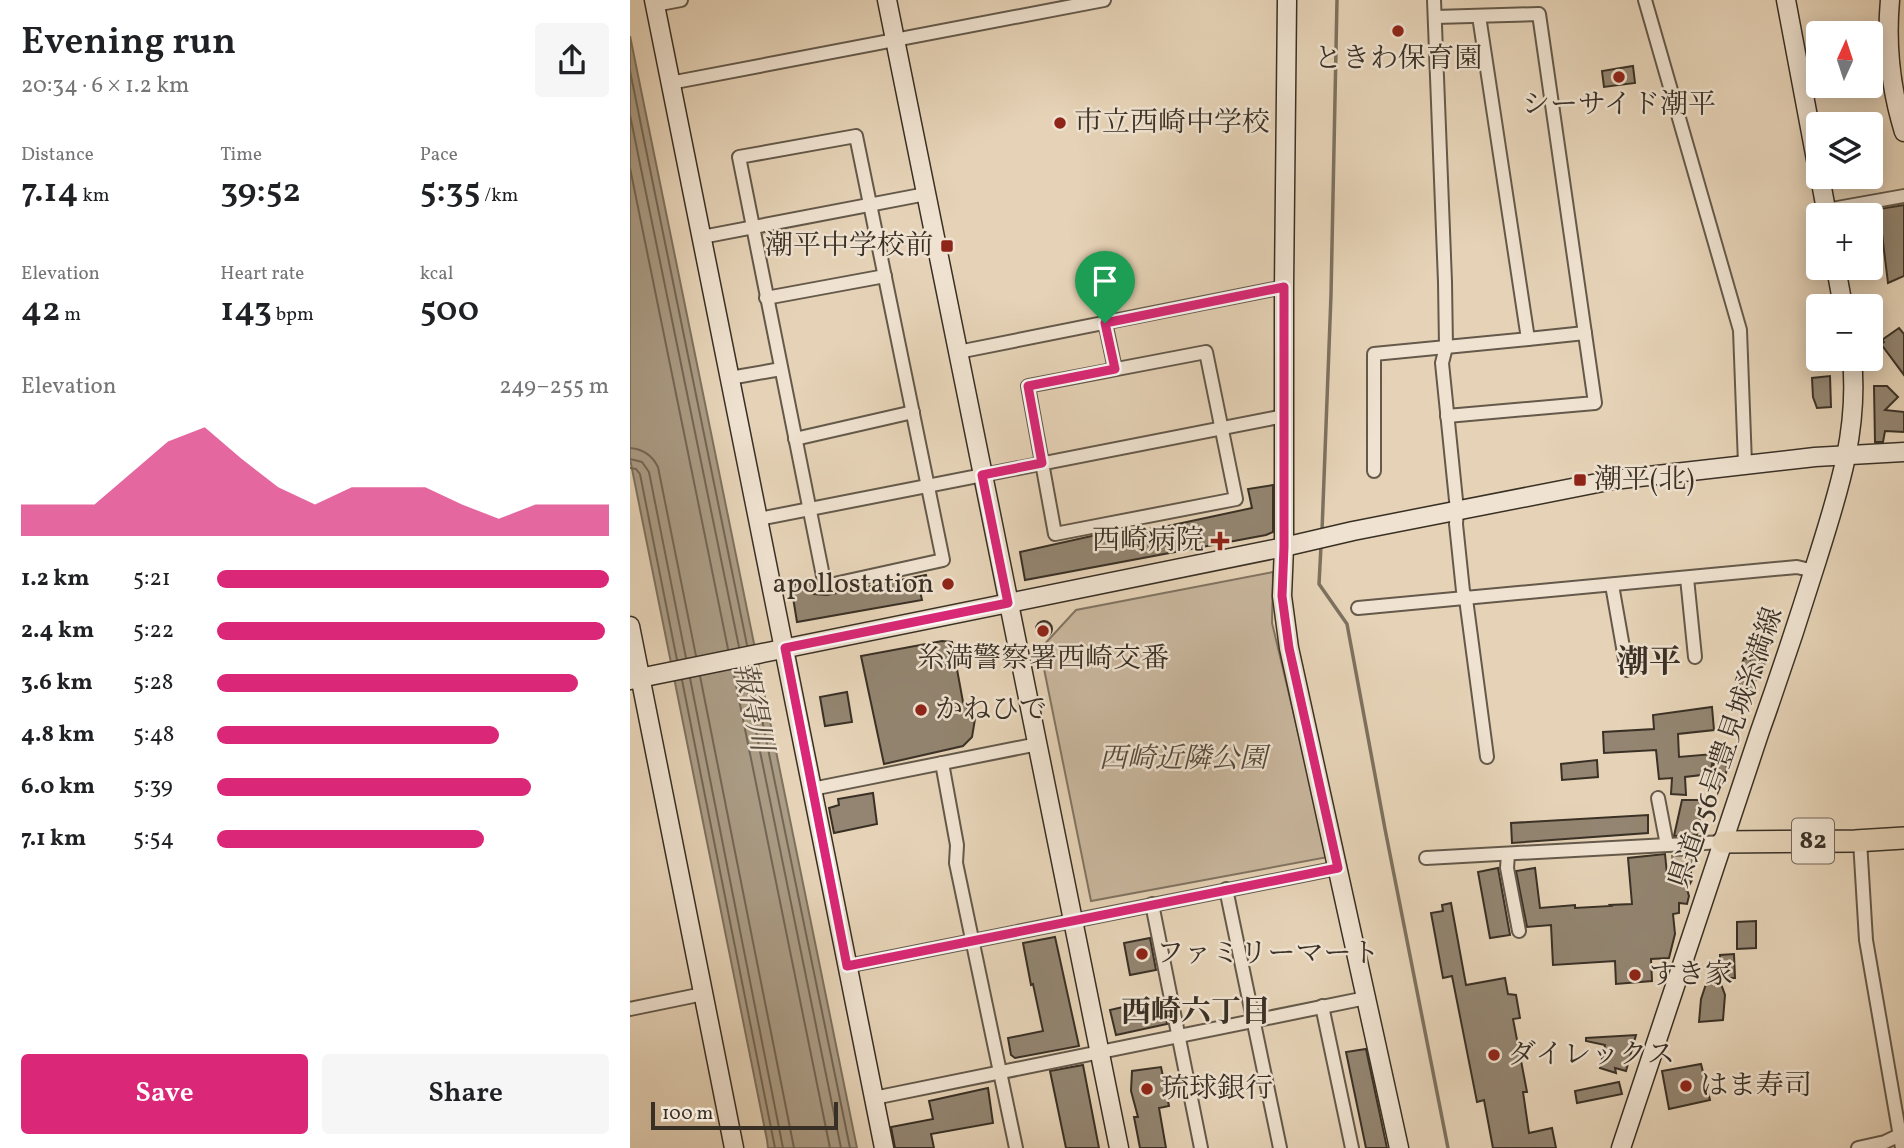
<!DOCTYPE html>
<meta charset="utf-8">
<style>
body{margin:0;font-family:Vollkorn,"Noto Serif JP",serif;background:#f6f6f6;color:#202124;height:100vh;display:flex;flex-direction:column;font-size:26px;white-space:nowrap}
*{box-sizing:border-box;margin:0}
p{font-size:23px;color:#757577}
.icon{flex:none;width:38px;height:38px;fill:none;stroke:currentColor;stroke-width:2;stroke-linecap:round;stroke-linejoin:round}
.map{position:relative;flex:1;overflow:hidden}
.drawer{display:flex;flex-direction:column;background:#fff;width:630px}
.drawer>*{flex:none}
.needle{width:46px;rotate:3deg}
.tools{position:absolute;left:1176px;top:21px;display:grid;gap:14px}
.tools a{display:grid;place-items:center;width:77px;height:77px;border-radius:7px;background:#fff;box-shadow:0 4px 18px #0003;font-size:35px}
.scale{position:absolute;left:21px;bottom:18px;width:187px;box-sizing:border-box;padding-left:7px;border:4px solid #393025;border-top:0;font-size:19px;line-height:24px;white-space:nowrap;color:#393025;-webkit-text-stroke:5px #efe2d0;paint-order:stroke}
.pin{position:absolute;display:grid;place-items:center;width:60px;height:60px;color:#fff;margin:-72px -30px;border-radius:50% 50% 50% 0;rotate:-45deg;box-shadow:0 0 7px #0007}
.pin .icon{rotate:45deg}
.round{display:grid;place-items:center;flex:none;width:74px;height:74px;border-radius:7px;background:#f6f6f6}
.head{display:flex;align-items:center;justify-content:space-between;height:119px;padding:0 21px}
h1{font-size:38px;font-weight:600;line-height:52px}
.metrics{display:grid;grid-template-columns:repeat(3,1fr);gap:10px;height:119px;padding:7px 21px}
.metrics div{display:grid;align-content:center}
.metrics b{font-size:35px;font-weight:600}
.metrics small{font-size:19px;font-weight:400}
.metrics p{font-size:19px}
.chart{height:196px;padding:14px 21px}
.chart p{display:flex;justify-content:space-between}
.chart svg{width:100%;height:126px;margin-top:7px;fill:#db2777;opacity:.7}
.button{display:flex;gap:14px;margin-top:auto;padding:14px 21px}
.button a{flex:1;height:80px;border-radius:7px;background:#db2777;color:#fff;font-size:28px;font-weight:600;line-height:80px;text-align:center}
.button a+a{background:#f6f6f6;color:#202124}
ul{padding:0 21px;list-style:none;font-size:23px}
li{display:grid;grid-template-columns:112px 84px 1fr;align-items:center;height:52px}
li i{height:18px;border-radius:9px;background:#db2777}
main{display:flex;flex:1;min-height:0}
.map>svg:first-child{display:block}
.green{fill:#c9b79e;stroke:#817462;stroke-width:2}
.water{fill:#ab9c85;stroke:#7d715f;stroke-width:2}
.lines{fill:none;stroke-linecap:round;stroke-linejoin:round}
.shore{stroke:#726655;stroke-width:2}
.stream{stroke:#7d715f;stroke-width:3.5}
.building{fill:#938571;stroke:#393025;stroke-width:2}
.street-casing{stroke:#64594a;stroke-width:16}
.secondary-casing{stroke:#393025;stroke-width:21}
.primary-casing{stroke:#393025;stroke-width:24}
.street{stroke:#efe2d0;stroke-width:12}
.secondary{stroke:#efe2d0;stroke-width:18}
.primary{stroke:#e6d3b7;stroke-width:21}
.route-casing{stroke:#fff;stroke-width:14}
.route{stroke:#db2777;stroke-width:9}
.poi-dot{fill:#8f2418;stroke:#efe2d0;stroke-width:2.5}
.labels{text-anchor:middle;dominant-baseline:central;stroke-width:5;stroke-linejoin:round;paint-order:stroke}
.shield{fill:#efe2d0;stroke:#706558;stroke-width:2}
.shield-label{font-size:26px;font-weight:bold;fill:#393025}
.poi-label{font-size:28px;fill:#393025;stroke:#efe2d0;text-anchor:start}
.street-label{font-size:28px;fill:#393025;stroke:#efe2d0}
.park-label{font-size:28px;font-style:italic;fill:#564b3d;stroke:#efe2d0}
.water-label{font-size:30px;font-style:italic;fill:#564b3d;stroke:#efe2d0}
.neighbourhood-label{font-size:30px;font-weight:bold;fill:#393025;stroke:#efe2d0}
.quarter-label{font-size:32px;font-weight:bold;fill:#393025;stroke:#efe2d0}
</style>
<main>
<section class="drawer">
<div class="head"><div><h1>Evening run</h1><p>20:34 · 6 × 1.2 km</p></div><a class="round"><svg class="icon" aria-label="share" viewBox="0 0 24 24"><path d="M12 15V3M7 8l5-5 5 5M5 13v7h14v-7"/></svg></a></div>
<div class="metrics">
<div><p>Distance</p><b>7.14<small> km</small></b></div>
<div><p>Time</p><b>39:52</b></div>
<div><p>Pace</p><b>5:35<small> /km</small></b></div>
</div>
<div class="metrics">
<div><p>Elevation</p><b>42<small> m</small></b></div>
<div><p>Heart rate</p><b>143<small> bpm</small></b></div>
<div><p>kcal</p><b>500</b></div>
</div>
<div class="chart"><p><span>Elevation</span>249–255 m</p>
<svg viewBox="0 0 160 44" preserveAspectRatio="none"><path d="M0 44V33L10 33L20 33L30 22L40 11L50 6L60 17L70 27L80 33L90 27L100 27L110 27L120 33L130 38L140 33L150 33L160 33V44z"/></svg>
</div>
<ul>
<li><b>1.2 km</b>5:21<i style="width:100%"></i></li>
<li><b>2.4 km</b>5:22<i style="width:99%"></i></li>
<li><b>3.6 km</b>5:28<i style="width:92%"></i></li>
<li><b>4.8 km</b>5:48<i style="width:72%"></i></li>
<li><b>6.0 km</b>5:39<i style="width:80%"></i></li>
<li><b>7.1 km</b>5:54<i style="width:68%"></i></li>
</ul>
<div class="button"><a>Save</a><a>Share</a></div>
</section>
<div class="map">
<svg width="1274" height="1148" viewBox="0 0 1274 1148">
<rect width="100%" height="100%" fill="#e6d3b7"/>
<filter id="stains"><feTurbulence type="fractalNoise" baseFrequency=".00286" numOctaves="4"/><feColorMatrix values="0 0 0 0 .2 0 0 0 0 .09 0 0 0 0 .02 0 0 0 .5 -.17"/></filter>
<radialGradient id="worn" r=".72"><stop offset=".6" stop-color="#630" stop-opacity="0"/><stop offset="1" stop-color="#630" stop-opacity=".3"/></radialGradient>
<g class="green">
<path d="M643 572 642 623 698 857 461 901 410 649 446 610Z"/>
<path d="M1042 856H1064L1057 870H1043Z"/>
</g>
<path class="water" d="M0 36 227 1148H138L137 1140 0 459Z"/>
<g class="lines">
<g class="shore">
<path d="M0 71 117 645"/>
<path d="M0 115 109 647"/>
<path d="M0 168 98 649"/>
<path d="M0 448C13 449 22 455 28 467L66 656"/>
<path d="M0 459 12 462 19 472 56 658"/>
<path d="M0 468 6 469 10 474 47 660"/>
<path d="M121 666 220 1148"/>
<path d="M113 668 211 1148"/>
<path d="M103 670 200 1148"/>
<path d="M70 676 164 1148"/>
<path d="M60 678 153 1148"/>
<path d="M52 680 145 1148"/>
</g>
<g class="stream">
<path d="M692 531 701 295 707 0"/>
<path d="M691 546 689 584 717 624 755 829 818 1148"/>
</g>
</g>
<g class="building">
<path d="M1003 66 1005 83 974 87 972 71Z"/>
<path d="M1274 205V276L1258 283 1249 209Z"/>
<path d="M1269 328 1274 334V375L1251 344 1254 342 1252 340Z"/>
<path d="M1200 376 1201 407 1187 408 1183 397 1182 378Z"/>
<path d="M1244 386H1257L1268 397 1255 410 1274 412V432L1255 431 1253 442H1245Z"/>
<path d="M643 485V532L636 535 395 580 390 552 466 535 488 546 486 534 538 526 622 508 618 489Z"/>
<path d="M296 575 299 589 290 591 292 600 167 622 161 585 182 582 184 594 197 595Z"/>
<circle cx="414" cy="629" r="8"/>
<path d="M312 641 322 642 333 702 345 719 342 737 333 746 254 764 231 656Z"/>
<path d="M1121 655 1137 657 1131 673H1128L1122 690 1108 686 1109 682 1106 680 1114 658 1120 660Z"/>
<path d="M217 692 222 722 195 726 190 697Z"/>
<path d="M1082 707 1084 730 1048 734 1049 757 1095 753 1097 770 1088 792 1083 760 1080 774 1055 777 1056 795 1041 794 1042 778 1029 779 1026 750 974 753 973 732 1024 729 1023 715Z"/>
<path d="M967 760 968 777 932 780 931 764Z"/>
<path d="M243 793 247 824 204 833 199 808 209 805 208 799Z"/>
<path d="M1052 800H1074L1067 835 1044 836Z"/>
<path d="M1018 815V833L882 843 881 823Z"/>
<path d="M1035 854 1037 874 1061 872 1062 880 1057 889 1059 896 1057 904 1049 903V913L1043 914 1045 934 1039 958 1021 959 1022 981 986 984 985 961 923 965 921 925 897 927 886 871 905 868 910 908 945 905V908L981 906 980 905 1002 904 998 858Z"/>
<path d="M868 868 880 935 860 938 848 872Z"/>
<path d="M821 903 836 985 875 978 878 994 886 995 890 1018 883 1019 897 1092H893L899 1133 922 1128 926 1148H863L854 1100 847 1102 822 976 813 978 801 913 813 911 812 905Z"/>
<path d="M1126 921V948L1107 949V922Z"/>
<path d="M425 937 449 1046 385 1058 381 1055 378 1038 413 1031 403 984 401 985 393 943Z"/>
<path d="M520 938 526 970 500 975 494 943Z"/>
<path d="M1104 954 1105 978H1090V955Z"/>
<path d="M1090 981 1095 995 1093 1020 1069 1022 1071 999 1076 984Z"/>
<path d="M532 998 537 1024 486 1035 480 1010Z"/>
<path d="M1006 1035 996 1071 985 1068 986 1073 970 1068 975 1045 956 1041V1038Z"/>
<path d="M736 1049 757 1148H736L716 1052Z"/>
<path d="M1071 1064 1080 1100 1039 1109 1032 1071Z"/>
<path d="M453 1065 469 1148H436L420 1071Z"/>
<path d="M531 1067 539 1106 529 1108 536 1148H510L504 1117H508L501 1091 502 1071Z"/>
<path d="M989 1082 992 1094 947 1103 945 1091Z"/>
<path d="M358 1088 363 1123 301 1134 304 1148H265L261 1127 303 1119 299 1101Z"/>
</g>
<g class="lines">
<g class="street-casing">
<g id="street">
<path d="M804 0 815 282 816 347 812 363 827 510 826 524 833 591 836 599 857 757"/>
<path d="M1015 0 1110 330 1115 464"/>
<path d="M25 5 51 0"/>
<path d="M805 17 909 14 965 403 817 416"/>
<path d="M40 83 474 0"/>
<path d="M226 136 313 560 195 586 109 157Z"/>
<path d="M1196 210 1274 196"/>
<path d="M72 237 296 194"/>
<path d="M136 298 255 276"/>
<path d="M475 322 485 369"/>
<path d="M898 339 955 333"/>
<path d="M328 352 654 287"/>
<path d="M576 352 606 499 425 534 398 386Z"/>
<path d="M100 378 151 369"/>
<path d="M165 439 283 412"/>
<path d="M744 471V354L898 339 849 16"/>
<path d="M129 519 654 416"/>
<path d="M1057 578 1065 657"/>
<path d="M982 585 997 670"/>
<path d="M728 608 1167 567 1184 571"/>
<path d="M312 763 327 845 326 863 386 1148"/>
<path d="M182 789 408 744"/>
<path d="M1028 798 1037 845"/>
<path d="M1230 841 1236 940 1272 1148"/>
<path d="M878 854 877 868 889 931"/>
<path d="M796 858 1093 842"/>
<path d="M596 889 650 1148"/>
<path d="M522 904 571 1148"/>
<path d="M217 966 708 868"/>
<path d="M692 1006 722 1148"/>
<path d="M0 1009 73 994"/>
<path d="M244 1098 736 998"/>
<path d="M1228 1148 1255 1142 1274 1133"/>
</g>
</g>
<g class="secondary-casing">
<g id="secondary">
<path d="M24 0 254 1148"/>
<path d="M257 0 489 1148"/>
<path d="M657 0 654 287V547L652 596 659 648 769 1148"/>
<path d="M1156 0 1188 170"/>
<path d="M1260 0C1256 44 1261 90 1274 132"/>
<path d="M1190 177 1197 215"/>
<path d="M1206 268 1213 306"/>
<path d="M0 626 104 1148"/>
<path d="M0 680 654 547 723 531 983 480 1185 457 1274 452"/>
<path d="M991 1148C1037 1009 1083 870 1130 731 1150 675 1169 618 1187 560 1208 493 1229 431 1222 359"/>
</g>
</g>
<g class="primary-casing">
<path id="primary" d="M1093 842 1225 841 1274 838"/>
</g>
<use href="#street" class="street"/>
<use href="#secondary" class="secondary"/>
<use href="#primary" class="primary"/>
</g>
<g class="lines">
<g class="route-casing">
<path id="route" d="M654 287V547L652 596 659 648 708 868 217 966 155 648 378 603 352 475 412 463 398 386 485 369 475 323Z"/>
</g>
<use href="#route" class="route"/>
</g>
<g class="poi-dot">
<circle cx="768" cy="31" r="7"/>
<circle cx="989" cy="77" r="7"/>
<circle cx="430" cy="123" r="7"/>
<rect x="310" y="239" width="14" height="14" rx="3.5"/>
<rect x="943" y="473" width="14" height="14" rx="3.5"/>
<path d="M586.5 530.5h7v7h7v7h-7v7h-7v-7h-7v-7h7z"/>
<circle cx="318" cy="584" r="7"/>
<circle cx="413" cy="631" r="7"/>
<circle cx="291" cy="710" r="7"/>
<circle cx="512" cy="954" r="7"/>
<circle cx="1005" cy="975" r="7"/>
<circle cx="864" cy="1055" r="7"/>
<circle cx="1056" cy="1086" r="7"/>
<circle cx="517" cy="1089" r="7"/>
</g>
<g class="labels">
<rect class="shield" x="1162" y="818.5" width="42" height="45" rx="5"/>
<g class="shield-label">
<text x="1183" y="841">82</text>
</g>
<g class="poi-label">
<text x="768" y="59" text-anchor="middle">ときわ保育園</text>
<text x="989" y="105" text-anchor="middle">シーサイド潮平</text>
<text x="444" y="123">市立西崎中学校</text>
<text x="303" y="246" text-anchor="end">潮平中学校前</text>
<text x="964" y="480">潮平(北)</text>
<text x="574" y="541" text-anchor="end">西崎病院</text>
<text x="304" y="584" text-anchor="end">apollostation</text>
<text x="413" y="659" text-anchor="middle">糸満警察署西崎交番</text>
<text x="305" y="710">かねひで</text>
<text x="526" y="954">ファミリーマート</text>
<text x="1019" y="975">すき家</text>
<text x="878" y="1055">ダイレックス</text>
<text x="1070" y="1086">はま寿司</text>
<text x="531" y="1089">琉球銀行</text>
</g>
<g class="street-label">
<text transform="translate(1097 748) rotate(-71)">県道256号豊見城糸満線</text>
</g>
<g class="park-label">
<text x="553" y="759">西崎近隣公園</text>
</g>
<g class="water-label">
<text transform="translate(122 707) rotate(78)">報得川</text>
</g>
<g class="neighbourhood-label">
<text x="566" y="1013">西崎六丁目</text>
</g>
<g class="quarter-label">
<text x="1019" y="664">潮平</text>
</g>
</g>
<rect width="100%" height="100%" filter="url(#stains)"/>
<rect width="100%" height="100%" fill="url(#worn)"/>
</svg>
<div class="tools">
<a><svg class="needle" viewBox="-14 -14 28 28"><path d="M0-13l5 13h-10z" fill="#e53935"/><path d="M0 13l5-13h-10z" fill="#757577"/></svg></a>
<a><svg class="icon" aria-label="layers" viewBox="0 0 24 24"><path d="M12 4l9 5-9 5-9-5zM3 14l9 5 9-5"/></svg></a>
<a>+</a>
<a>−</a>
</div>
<div class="scale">100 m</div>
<div class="pin" style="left:475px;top:323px;background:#1e9e55"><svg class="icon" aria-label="arrive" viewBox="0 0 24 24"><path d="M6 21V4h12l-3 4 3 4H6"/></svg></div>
</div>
</main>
